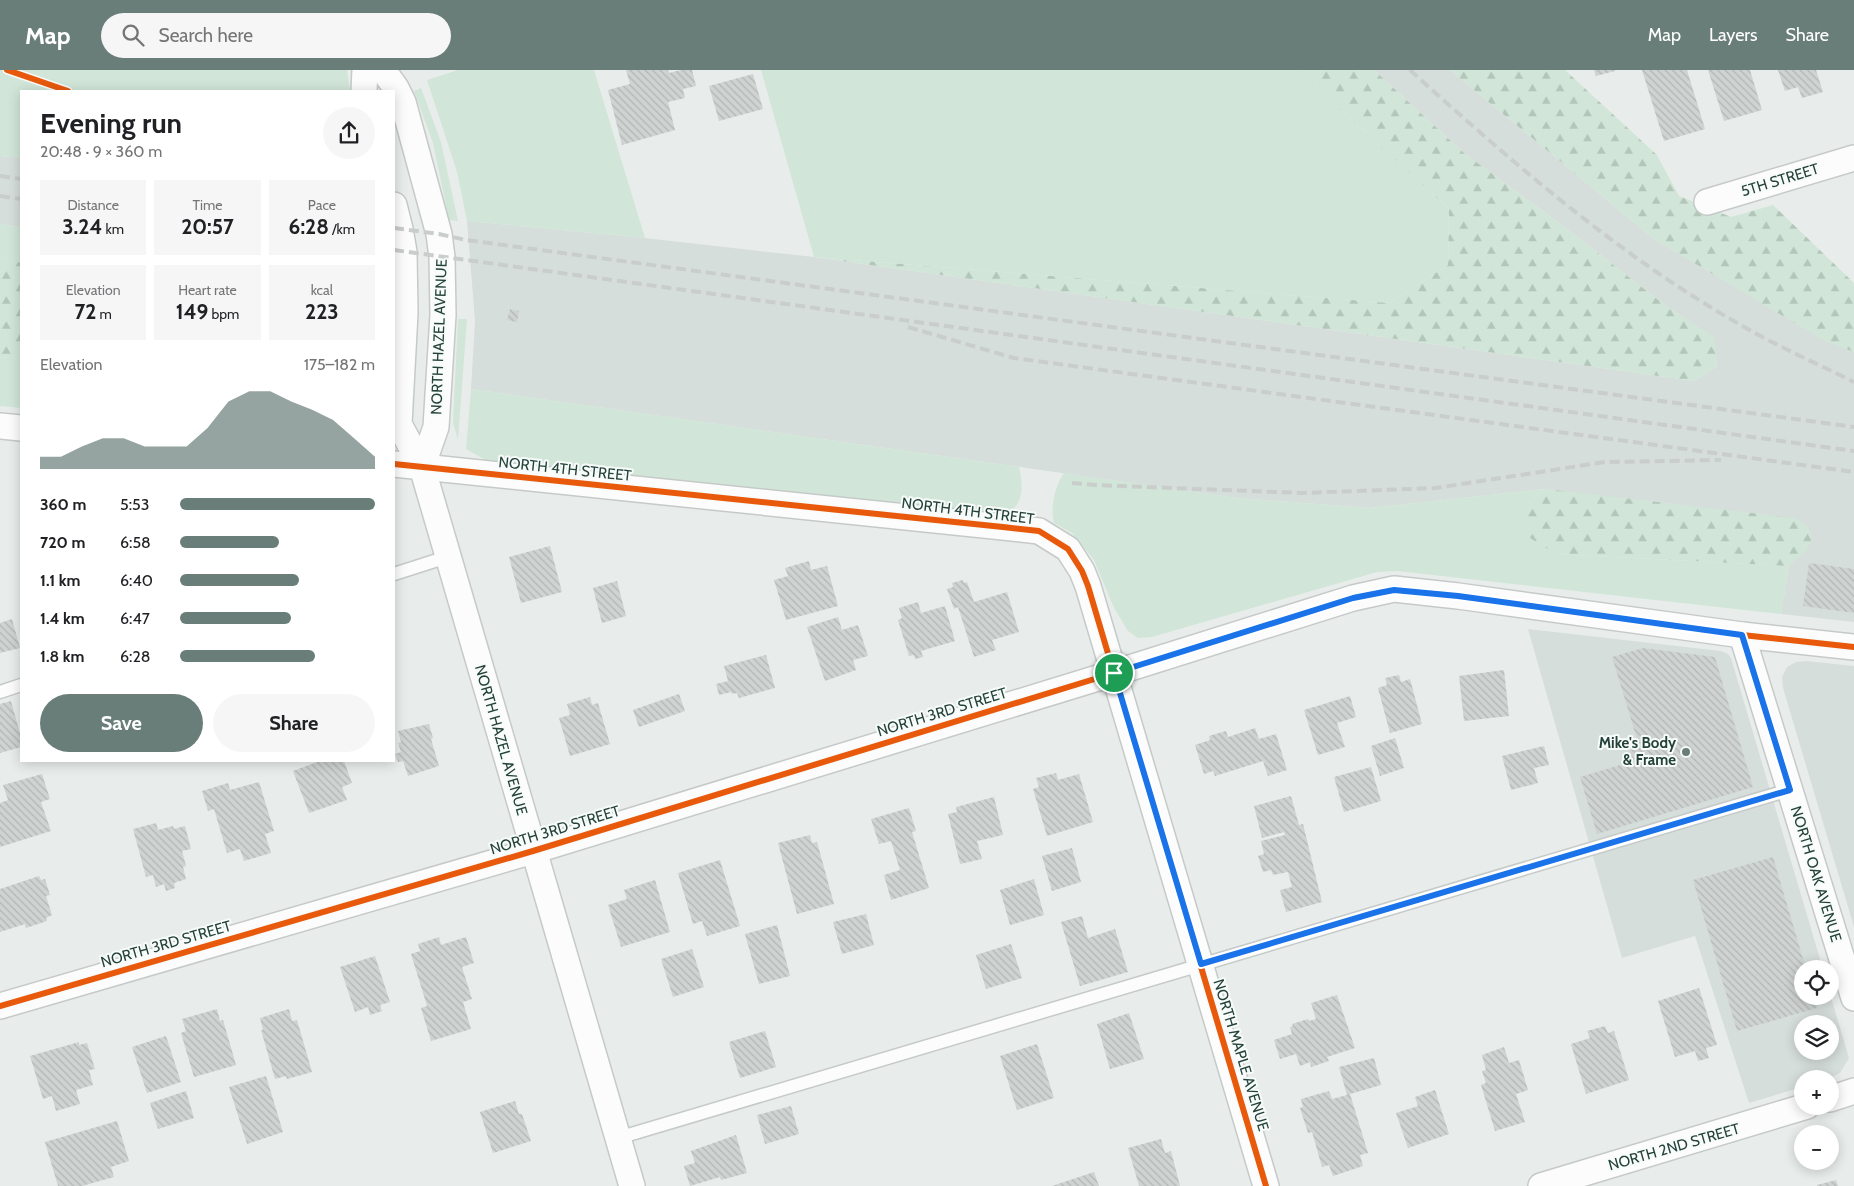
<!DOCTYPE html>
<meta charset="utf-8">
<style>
body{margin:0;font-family:Cabin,sans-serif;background:#f6f6f6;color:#202124;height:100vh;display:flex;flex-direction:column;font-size:19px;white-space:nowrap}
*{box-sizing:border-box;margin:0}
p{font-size:16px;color:#757577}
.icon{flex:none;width:28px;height:28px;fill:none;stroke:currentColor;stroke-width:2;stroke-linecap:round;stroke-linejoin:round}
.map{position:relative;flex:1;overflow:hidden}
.sheet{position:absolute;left:20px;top:20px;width:375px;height:672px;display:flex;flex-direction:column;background:#fff;border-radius:0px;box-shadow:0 2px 12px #0003}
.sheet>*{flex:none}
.tools{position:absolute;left:1794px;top:890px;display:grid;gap:10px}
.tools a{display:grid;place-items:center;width:45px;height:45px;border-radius:50%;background:#fff;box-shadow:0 2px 12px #0003;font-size:25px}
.pin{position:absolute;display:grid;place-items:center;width:42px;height:42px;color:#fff;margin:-21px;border:2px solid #fff;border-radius:50%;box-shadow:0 1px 5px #0007}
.round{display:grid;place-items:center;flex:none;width:52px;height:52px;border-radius:26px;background:#f6f6f6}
.headline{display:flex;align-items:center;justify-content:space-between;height:85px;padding:0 20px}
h1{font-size:28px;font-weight:800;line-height:38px}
.metrics{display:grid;grid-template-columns:repeat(3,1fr);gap:8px;height:85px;padding:5px 20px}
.metrics div{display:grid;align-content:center;border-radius:0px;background:#f6f6f6;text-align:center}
.metrics b{font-size:21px;font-weight:800}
.metrics small{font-size:14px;font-weight:400}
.metrics p{font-size:14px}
.chart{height:140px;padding:10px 20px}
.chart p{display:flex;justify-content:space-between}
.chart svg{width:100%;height:90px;margin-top:5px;fill:#697e78;opacity:.7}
.primary-button{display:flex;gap:10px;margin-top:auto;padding:10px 20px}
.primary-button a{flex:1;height:58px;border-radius:30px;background:#697e78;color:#fff;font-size:20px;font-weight:800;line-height:58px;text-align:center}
.primary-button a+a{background:#f6f6f6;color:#202124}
ul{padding:0 20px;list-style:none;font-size:16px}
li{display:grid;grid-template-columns:80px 60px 1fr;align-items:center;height:38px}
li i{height:12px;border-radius:6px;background:#697e78}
header{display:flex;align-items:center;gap:30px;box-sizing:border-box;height:70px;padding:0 25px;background:#697e78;color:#fff}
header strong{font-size:24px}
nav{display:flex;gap:28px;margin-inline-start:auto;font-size:18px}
.search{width:350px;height:45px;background:#f6f6f6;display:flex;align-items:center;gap:12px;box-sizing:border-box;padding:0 18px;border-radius:28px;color:#757577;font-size:19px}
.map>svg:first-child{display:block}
.built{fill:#d6dedb;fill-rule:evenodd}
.green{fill:#d1e6d8}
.forest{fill:url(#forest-firs)}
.building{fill:url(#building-back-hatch)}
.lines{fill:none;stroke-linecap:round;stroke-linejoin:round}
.lane-casing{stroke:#c5cac8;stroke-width:15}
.street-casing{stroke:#c5cac8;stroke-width:28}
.lane{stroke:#fcfcfc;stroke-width:12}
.street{stroke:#fcfcfc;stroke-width:25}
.rail{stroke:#c9cdcc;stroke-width:4;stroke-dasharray:10 5;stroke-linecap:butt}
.cycleway-casing{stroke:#f7fbf9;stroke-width:9}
.cycleway{stroke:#e8590c;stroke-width:6}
.route-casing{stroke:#fff;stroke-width:10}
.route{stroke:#1a73e8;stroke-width:6}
.poi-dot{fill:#697e78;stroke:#f7fbf9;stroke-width:2}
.labels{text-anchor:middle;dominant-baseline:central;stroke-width:4;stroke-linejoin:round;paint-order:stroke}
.street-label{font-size:15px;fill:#24423a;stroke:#f7fbf9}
.poi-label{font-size:15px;font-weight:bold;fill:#24423a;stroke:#f7fbf9;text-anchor:end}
</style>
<header>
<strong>Map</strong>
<div class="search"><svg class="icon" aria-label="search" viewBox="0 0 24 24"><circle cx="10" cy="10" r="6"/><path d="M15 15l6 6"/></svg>Search here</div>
<nav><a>Map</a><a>Layers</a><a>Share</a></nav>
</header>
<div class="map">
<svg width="1854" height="1116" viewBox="0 0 1854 1116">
<defs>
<pattern id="forest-firs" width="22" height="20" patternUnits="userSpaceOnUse" patternTransform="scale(1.25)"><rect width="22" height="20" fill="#d1e6d8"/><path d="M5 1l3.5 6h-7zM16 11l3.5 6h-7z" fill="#b3c6ba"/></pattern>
<pattern id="building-back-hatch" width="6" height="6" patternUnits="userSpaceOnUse" patternTransform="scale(1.25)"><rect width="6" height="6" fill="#cfd4d2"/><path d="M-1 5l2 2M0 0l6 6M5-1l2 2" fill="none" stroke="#b2b7b5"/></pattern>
</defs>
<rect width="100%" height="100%" fill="#e8edeb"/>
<g class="built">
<path d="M1374 0H1450L1654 169 1832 273 1854 282V552L1781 544 1789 496 1545 419 1370 438 1237 428 471 319 475 251 467 151 645 168 814 187 1694 311 1717 296 1713 267 1666 236 1575 165 1464 83Z"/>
<path d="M0 86 21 88V157L0 154Z"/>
<path d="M1528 559 1721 581 1728 584 1731 588 1823 899H1802V926H1830V924L1849 988 1840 1003 1828 1009H1802V1017L1749 1033 1695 866 1622 888ZM1802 954H1830V981H1802Z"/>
<path d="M1807 591 1854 596V857L1783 618 1782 607 1787 597 1796 592Z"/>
</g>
<g class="green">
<path d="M0 0H347L350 21H21V88L0 86Z"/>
<path d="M458 0H594L645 168 467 151 457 102 427 10Z"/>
<path d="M761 0H1297L1449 139 1448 195 1389 233 814 187Z"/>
<path d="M421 18 441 72 458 151 449 150 433 73 414 21Z"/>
<path d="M0 154 21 157V193L0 186Z"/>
<path d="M458 249H467L458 370 453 353Z"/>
<path d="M0 287 21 289V338L0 336Z"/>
<path d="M471 319 1019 397C1023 414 1025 434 1006 444L489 392 466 379Z"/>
<path d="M1064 403 1237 428 1370 438 1545 419 1526 434 1556 484 1789 496 1781 544 1397 501 1377 502 1152 567 1138 568 1128 561 1114 538 1094 490 1072 463 1054 453C1050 437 1055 416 1064 403Z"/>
</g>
<g class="forest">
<path d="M1297 0H1374L1464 83 1575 165 1666 236 1714 267 1717 296 1694 311 814 187 1389 233 1448 195 1449 139Z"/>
<path d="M1450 0H1565L1657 85 1679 126 1731 147 1773 135 1854 213V282L1825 271 1654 169Z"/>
<path d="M0 186 21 193V289L0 287Z"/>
<path d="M1545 419 1796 448 1808 457 1812 468 1805 482 1789 496 1556 484 1522 463 1526 434Z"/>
</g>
<g class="building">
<path d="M626 0H668L669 3 681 0H692L696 16 683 19 685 28 668 32 675 60 622 75 608 20 630 14Z"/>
<path d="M1594 0H1615V1L1596 6Z"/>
<path d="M1642 0H1687L1705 59 1664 71Z"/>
<path d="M1708 0H1750L1762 40 1724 51Z"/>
<path d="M1778 0H1816L1823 22 1802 28 1798 17 1785 21Z"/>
<path d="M753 4 763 39 719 51 709 16Z"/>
<path d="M510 239 519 241 517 252 507 250Z"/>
<path d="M550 476 562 522 521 533 509 487Z"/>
<path d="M809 491 811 500 827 496 838 536 786 550 774 510 788 506 785 498Z"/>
<path d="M1809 493 1854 499V543L1803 536Z"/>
<path d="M963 510 964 513 967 512 974 532 1007 522 1019 562 992 570 996 580 974 587 958 537 954 539 947 519 953 517 952 513Z"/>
<path d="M617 511 626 546 602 553 593 518Z"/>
<path d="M918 532 921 543 945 536 955 571 921 581 923 587 915 589 914 585 909 586 898 550 902 548 899 538Z"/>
<path d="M838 547 842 560 858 555 868 586 853 590 856 600 825 611 807 557Z"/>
<path d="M12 549 20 578 0 583V553Z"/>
<path d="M1643 578 1715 587 1753 717 1597 764 1580 707 1620 695 1637 669 1612 587Z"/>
<path d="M766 585 775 618 739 628 737 623 732 624 731 622 719 625 716 614 728 611 724 596Z"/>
<path d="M1504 600 1509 646 1464 651 1459 606Z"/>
<path d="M1399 605 1401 612 1410 609 1422 654 1390 663 1378 618 1387 615 1385 608Z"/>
<path d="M679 624 685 641 639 657 633 640Z"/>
<path d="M1350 626 1356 647 1337 653 1345 677 1318 685 1304 640Z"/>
<path d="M590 627 592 635 598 633 610 674 570 686 559 648 570 645 567 634Z"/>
<path d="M11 631 21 667V677L0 683V634Z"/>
<path d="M429 654 433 668 431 669 439 696 408 706 403 691 398 692 395 684 401 682 398 673 401 672 398 661Z"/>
<path d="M1255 658 1259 669 1276 664 1287 700 1268 706 1263 691 1215 706 1213 701 1204 704 1195 675 1210 670 1209 666 1226 661 1228 667Z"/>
<path d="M1395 668 1404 698 1380 706 1371 676Z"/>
<path d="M1544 676 1549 695 1534 698 1538 713 1511 720 1502 686Z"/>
<path d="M320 691H344L352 713 342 717 347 730 309 743 293 701Z"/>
<path d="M1371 697 1381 731 1344 742 1334 707Z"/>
<path d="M1056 703 1058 710 1079 704 1093 752 1047 766 1033 719 1039 717 1036 708Z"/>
<path d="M42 704 50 729 41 732 51 761 0 777V733L8 730 3 715Z"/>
<path d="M259 712 274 761 265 764 271 783 244 791 240 779 227 783 214 739 208 741 202 721 228 713 230 720Z"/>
<path d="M1291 726 1299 755 1303 754 1322 832 1286 842 1280 820 1292 817 1288 802 1273 805 1271 800 1263 802 1258 786 1264 784 1261 771 1285 765 1284 762 1262 768 1254 736Z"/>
<path d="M994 727 1003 765 977 771 982 789 960 794 948 744 957 742 956 737Z"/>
<path d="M909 738 916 761 912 762 929 818 891 830 884 805 900 800 891 771 879 774 871 749Z"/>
<path d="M156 753 158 760 173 756 174 759 185 756 191 779 182 781 186 796 183 797 186 809 174 813 175 818 166 821 164 814 156 817 153 805 146 807 133 759Z"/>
<path d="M810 765 812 773 817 772 834 834 797 844 778 773Z"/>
<path d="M1072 778 1081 812 1052 821 1042 786Z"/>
<path d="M1773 787 1806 899H1802V926H1814L1817 938 1737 961 1693 810Z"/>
<path d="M720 790 740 856 707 866 702 851 693 854 678 803Z"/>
<path d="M39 806 41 810 45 809 50 825 46 826 52 845 46 848 47 851 26 858 25 854 0 862V819Z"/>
<path d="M1034 809 1044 845 1010 855 1000 820Z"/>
<path d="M655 810 670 862 621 877 608 835 627 829 624 820Z"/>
<path d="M866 844 874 875 842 884 833 852Z"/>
<path d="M1082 846 1088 868 1115 859 1128 902 1080 916 1061 852Z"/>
<path d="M777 855 790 906 759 914 745 864Z"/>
<path d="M439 867 441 875 466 867 474 893 462 897 472 929 463 932 471 959 431 971 421 938 427 936 411 884 420 881 418 874Z"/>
<path d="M1011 874 1022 908 986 919 976 885Z"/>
<path d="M692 879 704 917 673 927 661 889Z"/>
<path d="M375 886 390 932 380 935 382 941 370 945 368 937 355 942 340 897Z"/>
<path d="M1699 918 1717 975 1706 978 1709 988 1698 991 1695 981 1675 987 1658 931Z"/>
<path d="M1337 925 1355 978 1327 987 1329 991 1311 997 1310 992 1300 996 1296 984 1280 989 1274 970 1292 964 1290 957 1293 956 1292 954 1308 949 1309 951 1316 949 1311 933Z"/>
<path d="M217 939 220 951 223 950 236 995 194 1007 181 963 186 961 182 949Z"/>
<path d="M289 939 292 951 297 950 312 1002 287 1009 286 1006 275 1009 261 960H263L260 948Z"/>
<path d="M1129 943 1144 989 1110 999 1097 954Z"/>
<path d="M1605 956 1608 963 1614 961 1629 1010 1586 1024 1571 974 1590 968 1587 961Z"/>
<path d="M765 961 776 997 740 1008 729 972Z"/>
<path d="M166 966 181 1012 147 1023 132 977Z"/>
<path d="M79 972V975L87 973 95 999 89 1000 93 1015 76 1020 80 1034 56 1041 52 1026 43 1029 30 986Z"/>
<path d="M1037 974 1054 1028 1017 1040 1000 986Z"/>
<path d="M1504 977 1509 993 1519 990 1528 1020 1516 1024 1525 1052 1495 1061 1481 1015 1486 1013 1482 1001 1486 1000 1482 985Z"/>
<path d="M1374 988 1381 1015 1350 1024 1368 1083 1360 1085 1363 1096 1333 1106 1329 1095 1322 1097 1312 1062 1308 1063 1300 1038 1303 1037 1301 1029 1329 1021 1332 1029 1347 1025 1339 997Z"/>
<path d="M266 1006 283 1062 247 1074 229 1017Z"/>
<path d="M1435 1020 1449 1064 1408 1078 1396 1043 1418 1036 1415 1027Z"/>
<path d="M186 1021 194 1048 158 1059 150 1033Z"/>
<path d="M515 1031 519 1044H522L531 1071 493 1083 480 1042Z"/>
<path d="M791 1036 799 1064 765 1074 757 1045Z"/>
<path d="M117 1051 129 1091 111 1097 114 1107 82 1116H58L45 1072Z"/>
<path d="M736 1065 747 1103 721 1110 720 1107 690 1116 684 1096 695 1093 691 1081Z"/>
<path d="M1161 1069 1165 1083 1171 1081 1180 1116H1139L1128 1078Z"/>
<path d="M1094 1102 1099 1116H1052Z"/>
<path d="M1836 1110 1838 1116H1817V1115Z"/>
</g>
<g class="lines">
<g class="lane-casing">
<g id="lane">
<path d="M394 504 447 487"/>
<path d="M0 622 21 615"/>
<path d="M618 1068 1789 720"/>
</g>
</g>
<g class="street-casing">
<g id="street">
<path d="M383 0 396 18 403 32 439 164 442 187 443 245 436 357 422 397"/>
<path d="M364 21 365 0"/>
<path d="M1707 132 1854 88"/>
<path d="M394 135 400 159 404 182 405 243 399 354 422 397 632 1116"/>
<path d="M0 356 21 358"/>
<path d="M394 394 1003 457 1039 461 1068 479 1082 501 1088 516 1266 1116"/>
<path d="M1742 565 1854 928"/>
<path d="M0 936 533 781 1114 603 1353 528 1394 519 1458 526 1742 565 1854 577"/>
<path d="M1830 1029 1854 1021"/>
<path d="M1541 1116 1807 1036"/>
</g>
</g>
<use href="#lane" class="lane"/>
<use href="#street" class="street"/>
<g class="rail">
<path d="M1410 0C1514 94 1623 189 1746 258 1781 278 1818 294 1854 312"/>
<path d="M0 106 21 109"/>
<path d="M0 126 21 129"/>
<path d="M394 158 439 164 466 170 1854 357"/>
<path d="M394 180 1854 381"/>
<path d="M908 257 1014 288 1854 402"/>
<path d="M1072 413 1095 415 1302 423 1436 418 1605 392 1721 390"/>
</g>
<g class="cycleway-casing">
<g id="cycleway">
<path d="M7 0 68 21"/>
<path d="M394 394 1003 457 1039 461 1068 479 1082 501 1088 516 1266 1116"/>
<path d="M0 936 533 781 1114 603 1353 528 1394 519 1458 526 1742 565 1854 577"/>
</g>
</g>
<use href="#cycleway" class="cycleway"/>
</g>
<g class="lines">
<g class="route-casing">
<path id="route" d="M1394 520 1458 526 1742 565 1790 720 1201 894 1114 603 1353 528Z"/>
</g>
<use href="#route" class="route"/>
</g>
<circle class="poi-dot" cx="1686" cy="682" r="5"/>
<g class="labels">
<g class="street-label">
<text transform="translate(1780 110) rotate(-17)">5TH STREET</text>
<text transform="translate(439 267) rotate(-88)">NORTH HAZEL AVENUE</text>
<text transform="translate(565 399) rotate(6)">NORTH 4TH STREET</text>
<text transform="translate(968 441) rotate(7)">NORTH 4TH STREET</text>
<text transform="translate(942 642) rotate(-17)">NORTH 3RD STREET</text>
<text transform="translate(501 670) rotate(74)">NORTH HAZEL AVENUE</text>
<text transform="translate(555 760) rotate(-17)">NORTH 3RD STREET</text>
<text transform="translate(1816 804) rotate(73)">NORTH OAK AVENUE</text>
<text transform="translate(166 874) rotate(-16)">NORTH 3RD STREET</text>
<text transform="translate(1241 985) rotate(73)">NORTH MAPLE AVENUE</text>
<text transform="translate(1674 1077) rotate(-16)">NORTH 2ND STREET</text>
</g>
<g class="poi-label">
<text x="1676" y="673">Mike's Body<tspan x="1676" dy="17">&amp; Frame</tspan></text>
</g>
</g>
</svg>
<div class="tools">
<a><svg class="icon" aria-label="locate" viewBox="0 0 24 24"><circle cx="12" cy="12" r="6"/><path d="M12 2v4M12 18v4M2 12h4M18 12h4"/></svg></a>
<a><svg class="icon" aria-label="layers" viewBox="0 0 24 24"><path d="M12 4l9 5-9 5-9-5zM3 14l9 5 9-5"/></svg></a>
<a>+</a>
<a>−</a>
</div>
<div class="pin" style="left:1114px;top:603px;background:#1e9e55"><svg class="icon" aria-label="arrive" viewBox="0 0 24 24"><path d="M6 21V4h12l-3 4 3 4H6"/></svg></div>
<section class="sheet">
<div class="headline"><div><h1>Evening run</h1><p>20:48 · 9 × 360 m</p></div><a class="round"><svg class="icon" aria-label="share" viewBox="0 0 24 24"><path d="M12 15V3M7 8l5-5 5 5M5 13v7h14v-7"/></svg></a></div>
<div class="metrics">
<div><p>Distance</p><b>3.24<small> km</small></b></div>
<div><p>Time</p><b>20:57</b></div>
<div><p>Pace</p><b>6:28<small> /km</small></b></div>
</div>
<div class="metrics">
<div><p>Elevation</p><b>72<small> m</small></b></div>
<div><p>Heart rate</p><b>149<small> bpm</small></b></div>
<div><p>kcal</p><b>223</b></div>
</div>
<div class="chart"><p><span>Elevation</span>175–182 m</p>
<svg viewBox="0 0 160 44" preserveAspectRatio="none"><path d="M0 44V38L10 38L20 33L30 29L40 29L50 33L60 33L70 33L80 24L90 11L100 6L110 6L120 11L130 15L140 20L150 29L160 38V44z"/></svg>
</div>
<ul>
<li><b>360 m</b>5:53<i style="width:100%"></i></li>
<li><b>720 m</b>6:58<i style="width:51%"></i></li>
<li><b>1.1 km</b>6:40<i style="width:61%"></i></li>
<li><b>1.4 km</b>6:47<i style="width:57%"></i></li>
<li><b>1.8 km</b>6:28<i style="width:69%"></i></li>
</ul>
<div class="primary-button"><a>Save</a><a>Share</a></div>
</section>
</div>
